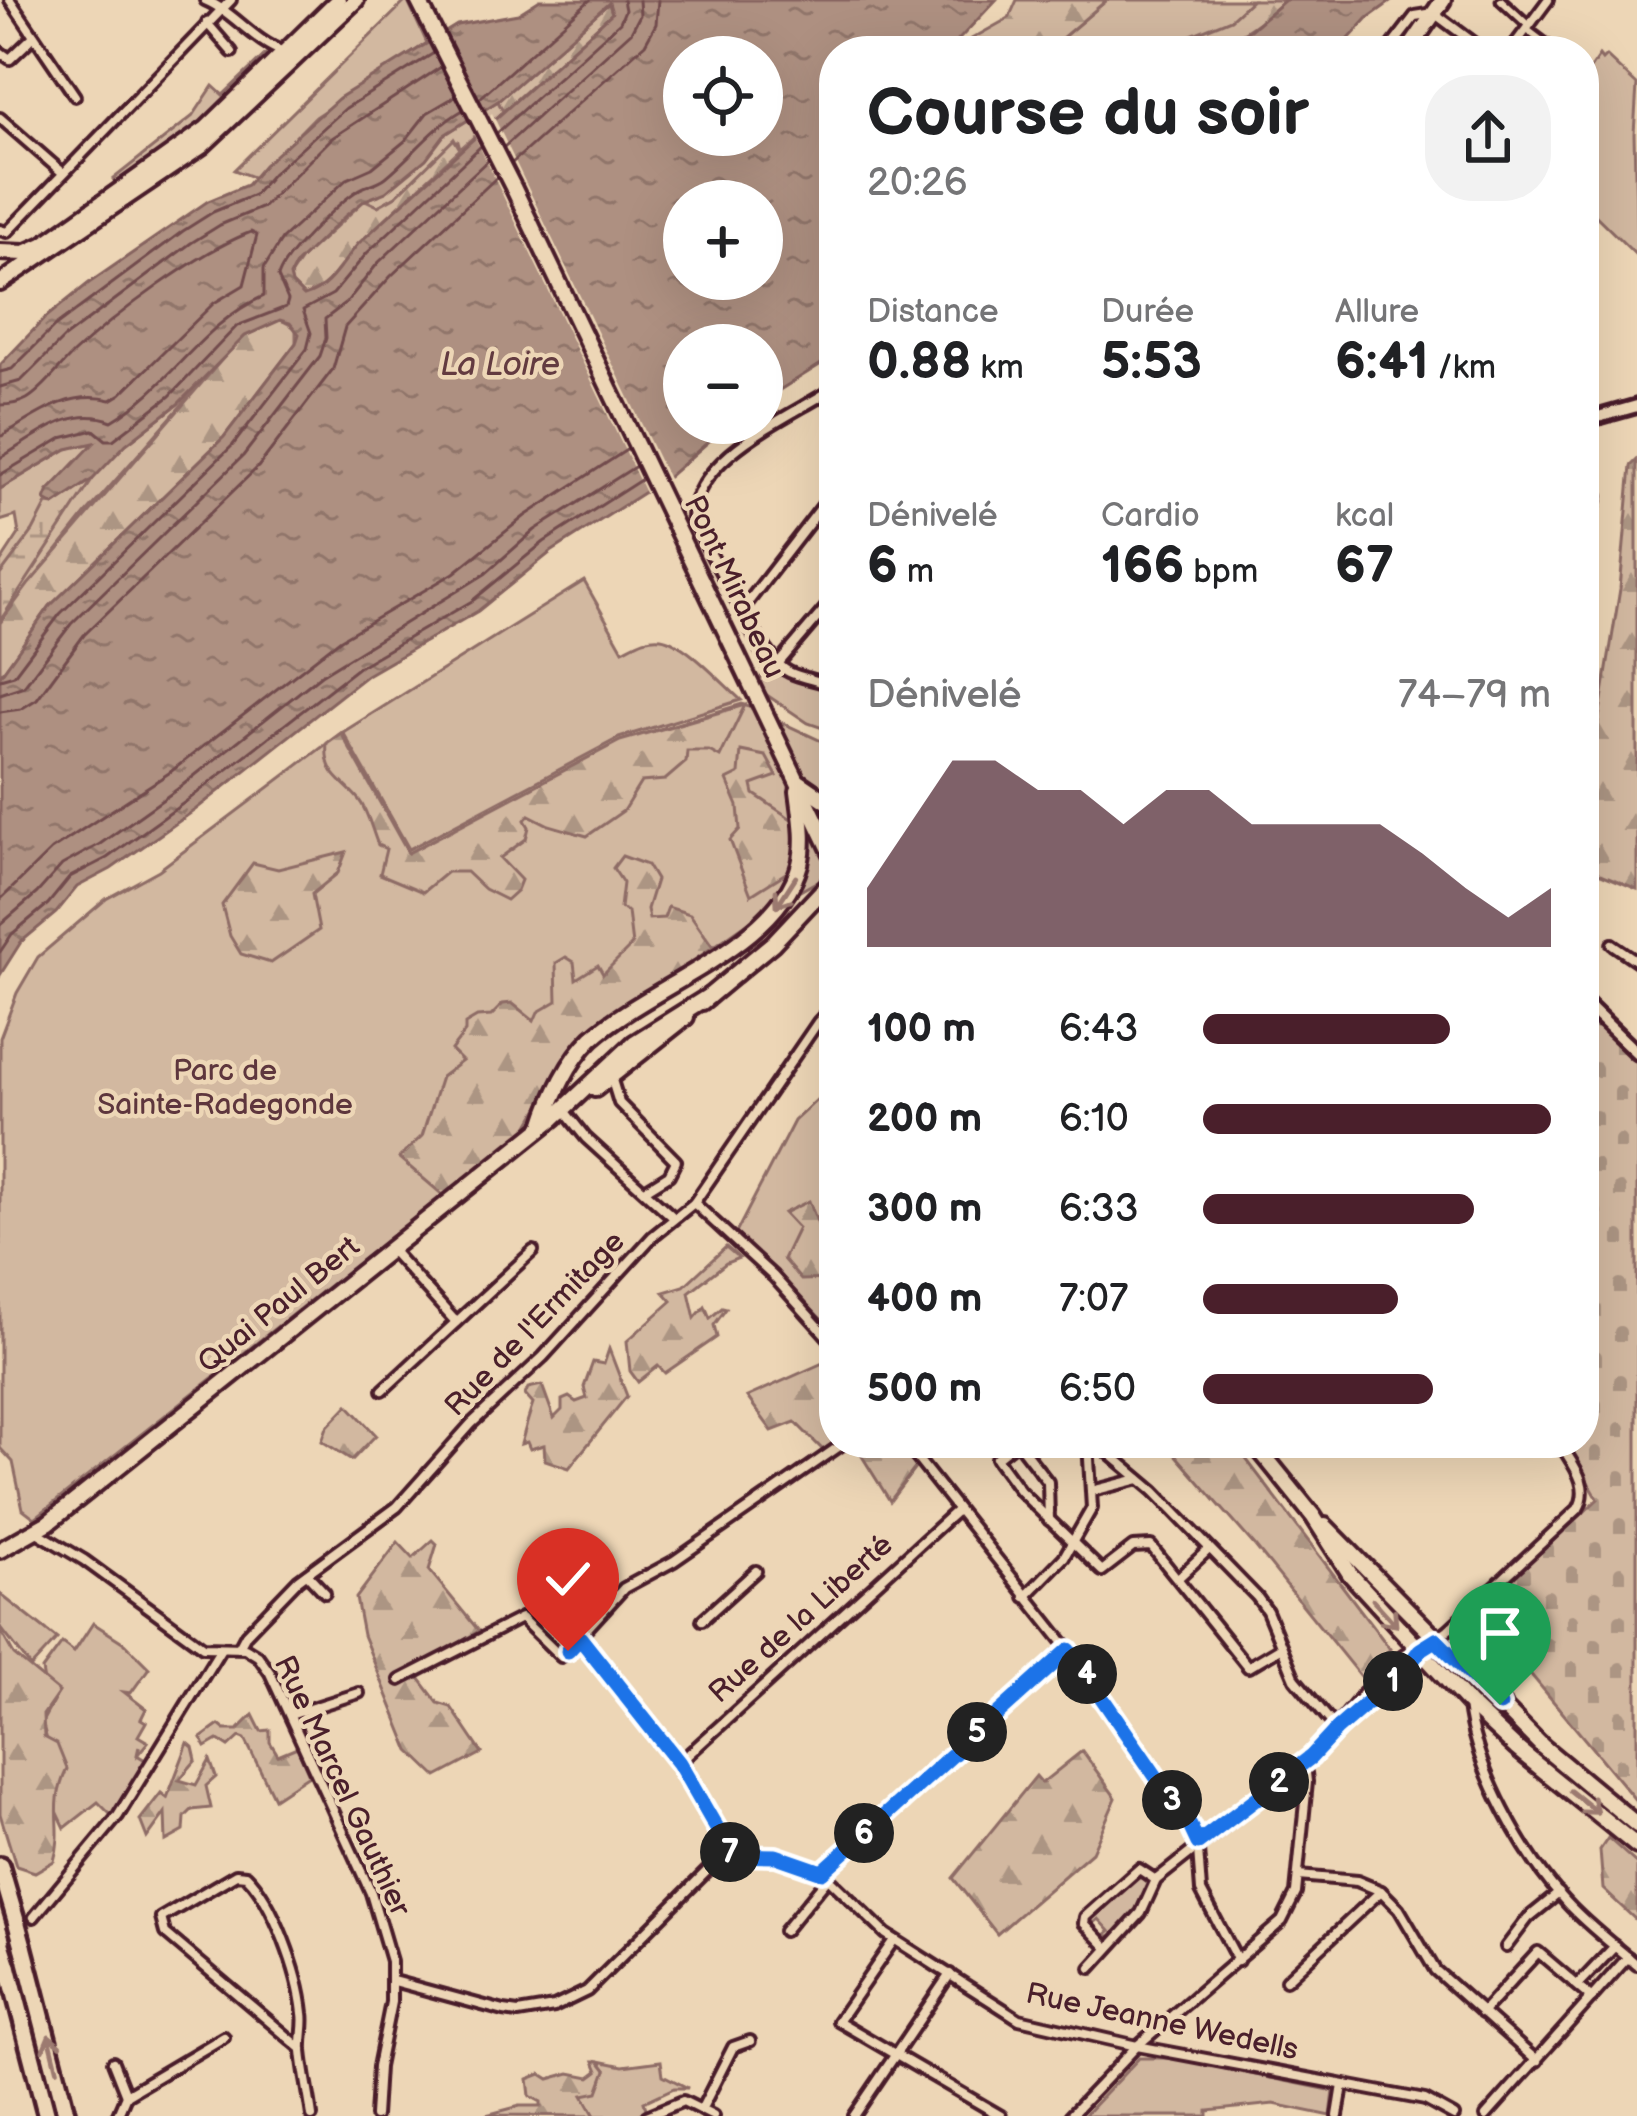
<!DOCTYPE html>
<html lang="fr">
<meta charset="utf-8">
<style>
body{margin:0;font-family:"Balsamiq Sans",sans-serif;background:#f2f2f2;color:#202124;height:100vh;display:flex;flex-direction:column;font-size:45px;white-space:nowrap}
*{box-sizing:border-box;margin:0}
p{font-size:39px;color:#757577}
.icon{flex:none;width:66px;height:66px;fill:none;stroke:currentColor;stroke-width:2;stroke-linecap:round;stroke-linejoin:round}
.map{position:relative;flex:1;overflow:hidden}
.side{position:absolute;left:819px;top:36px;width:780px;height:1422px;display:flex;flex-direction:column;background:#fff;border-radius:48px;box-shadow:0 12px 48px #0002}
.side>*{flex:none}
.controls{position:absolute;left:663px;top:36px;display:grid;gap:24px}
.controls a{display:grid;place-items:center;width:120px;height:120px;border-radius:50%;background:#fff;box-shadow:0 12px 48px #0002;font-size:60px}
.pin{position:absolute;display:grid;place-items:center;width:102px;height:102px;color:#fff;margin:-123px -51px;border-radius:50% 50% 50% 0;rotate:-45deg;box-shadow:0 0 12px #0007}
.pin .icon{rotate:45deg}
.km{position:absolute;width:60px;height:60px;margin:-30px;border-radius:50%;background:#222;color:#fff;font-size:33px;line-height:60px;text-align:center}
.round{display:grid;place-items:center;flex:none;width:126px;height:126px;border-radius:48px;background:#f2f2f2}
.summary{display:flex;align-items:center;justify-content:space-between;height:204px;padding:0 48px}
h1{font-size:66px;font-weight:800;line-height:90px}
.stats{display:grid;grid-template-columns:repeat(3,1fr);gap:18px;height:204px;padding:12px 48px}
.stats div{display:grid;align-content:center}
.stats b{font-size:51px;font-weight:800}
.stats small{font-size:33px;font-weight:400}
.stats p{font-size:33px}
.chart{height:336px;padding:24px 48px}
.chart p{display:flex;justify-content:space-between}
.chart svg{width:100%;height:216px;margin-top:12px;fill:#4a1f2b;opacity:.7}
ul{padding:0 48px;list-style:none;font-size:39px}
li{display:grid;grid-template-columns:192px 144px 1fr;align-items:center;height:90px}
li i{height:30px;border-radius:15px;background:#4a1f2b}
.map>svg:first-child{display:block}
.green{fill:#d2b8a0;stroke:#8e6c66;stroke-width:3}
.forest{fill:url(#forest-firs);stroke:#8e6c66;stroke-width:3}
.wetland{fill:url(#wetland-marsh);stroke:#8e6c66;stroke-width:3}
.cemetery{fill:url(#cemetery-stones);stroke:#8e6c66;stroke-width:3}
.water{fill:url(#water-ripples);stroke:#86635f;stroke-width:3;fill-rule:evenodd}
.pier{fill:#edd6b6}
.lines{fill:none;stroke-linecap:round;stroke-linejoin:round}
.shore{stroke:#724c4d;stroke-width:3}
.minor-tunnel{stroke:#ccb19a;stroke-width:8;stroke-dasharray:8 4;stroke-linecap:butt}
.pedestrian-casing{stroke:#4a1f2b;stroke-width:15}
.minor-casing{stroke:#4a1f2b;stroke-width:16}
.tertiary-casing{stroke:#4a1f2b;stroke-width:20}
.primary-casing{stroke:#4a1f2b;stroke-width:22}
.motorway-casing{stroke:#4a1f2b;stroke-width:24}
.pedestrian{stroke:#edd6b6;stroke-width:6}
.minor{stroke:#edd6b6;stroke-width:8}
.tertiary{stroke:#edd6b6;stroke-width:10}
.primary{stroke:#edd6b6;stroke-width:14}
.motorway{stroke:#edd6b6;stroke-width:15}
.motorway-bridge-casing{stroke:#4a1f2b;stroke-width:24;stroke-linecap:butt}
.motorway-bridge{stroke:#edd6b6;stroke-width:15}
.oneway{stroke:#9c7a70}
.route-casing{stroke:#fff;stroke-width:24}
.route{stroke:#1a73e8;stroke-width:15}
.labels{text-anchor:middle;dominant-baseline:central;stroke-width:9;stroke-linejoin:round;paint-order:stroke}
.street-label{font-size:30px;fill:#4a1f2b;stroke:#edd6b6}
.park-label{font-size:30px;fill:#5e363d;stroke:#edd6b6}
.water-label{font-size:33px;font-style:italic;fill:#633b40;stroke:#edd6b6}
</style>
<div class="map">
<svg width="1637" height="2116" viewBox="0 0 1637 2116">
<defs>
<pattern id="forest-firs" width="22" height="20" patternUnits="userSpaceOnUse" patternTransform="scale(3)"><rect width="22" height="20" fill="#d2b8a0"/><path d="M5 1l3.5 6h-7zM16 11l3.5 6h-7z" fill="#ac9583"/></pattern>
<pattern id="wetland-marsh" width="20" height="14" patternUnits="userSpaceOnUse" patternTransform="scale(3)"><rect width="20" height="14" fill="#d2b8a0"/><path d="M1 5h8M5 5V1M11 12h8M15 12V8" fill="none" stroke="#ac9583"/></pattern>
<pattern id="cemetery-stones" width="16" height="16" patternUnits="userSpaceOnUse" patternTransform="scale(3)"><rect width="16" height="16" fill="#d2b8a0"/><path d="M2 7V4a2 2 0 0 1 4 0v3zM10 15v-3a2 2 0 0 1 4 0v3z" fill="#ac9583"/></pattern>
<pattern id="water-ripples" width="26" height="14" patternUnits="userSpaceOnUse" patternTransform="scale(3)"><rect width="26" height="14" fill="#ae9081"/><path d="M2 4q2-2 4 0t4 0M15 11q2-2 4 0t4 0" fill="none" stroke="#90756a"/></pattern>
</defs>
<rect width="100%" height="100%" fill="#edd6b6"/>
<filter id="ink" filterUnits="userSpaceOnUse"><feTurbulence type="fractalNoise" baseFrequency=".00833" numOctaves="2"/><feDisplacementMap in="SourceGraphic" scale="24" xChannelSelector="R" yChannelSelector="G"/><feConvolveMatrix kernelMatrix="1 2 1 2 8 2 1 2 1" color-interpolation-filters="sRGB"/></filter>
<g filter="url(#ink)">
<g class="green">
<path d="M407 0 427 43 315 117 255 178 234 170Z"/>
<path d="M1107 0H1252L1231 19 1165 49H1049Z"/>
<path d="M269 51 276 53 203 128 119 188 113 179 193 116 213 86 223 95Z"/>
<path d="M1599 56 1602 60 1606 56 1637 85 1634 134 1637 256 1584 204V78Z"/>
<path d="M498 101 503 111 460 149 458 142 396 196 378 206 365 200 379 195 444 135Z"/>
<path d="M231 349 85 515 0 623V563L19 534 16 516 0 521V489L67 449 91 441 95 443 91 450 49 490 74 494 126 444 178 404Z"/>
<path d="M584 581 623 650C635 644 647 636 661 638 684 641 723 684 741 700L619 738 409 849 343 732Z"/>
<path d="M743 620 779 675 830 689 834 696V732L808 723 758 689 763 671 739 621Z"/>
<path d="M742 704 834 747V866L825 877 766 910 577 1042 526 1130 35 1518 23 1509 13 1462 0 1448V1038L17 993 38 957 106 899 159 870 341 733 408 853 620 741Z"/>
<path d="M834 1084V1332L736 1233 794 1121Z"/>
<path d="M0 1594 57 1639 31 1667 0 1627Z"/>
<path d="M93 1623 124 1643 149 1668 131 1693 124 1692 146 1709 141 1719 146 1722 138 1736 148 1742 138 1754 139 1746 137 1755 150 1763 112 1816 98 1802 65 1828 56 1809 59 1784 42 1722 58 1693 44 1682 42 1670 62 1643 74 1652Z"/>
<path d="M1139 1875 1149 1885 1136 1910 1112 1936H1104L1110 1931 1099 1919 1093 1924 1092 1917Z"/>
<path d="M1139 2058H1172L1334 2091 1331 2116 1274 2104 1208 2111V2116H1084Z"/>
<path d="M599 2061 623 2066 661 2061 663 2075 688 2088H674L644 2102 647 2112 638 2116H595L583 2095 606 2070Z"/>
</g>
<g class="forest">
<path d="M1017 0H1107L1050 48 1053 51H950L1009 18Z"/>
<path d="M1252 0H1284C1239 44 1213 51 1152 51L1231 19Z"/>
<path d="M609 3 612 13 503 111 498 101Z"/>
<path d="M454 139 460 149 358 244 326 285 304 296 292 284 290 276 302 258 365 200 378 206 396 196Z"/>
<path d="M281 320 296 328V343L224 437 50 606 0 676V623L28 585 231 349 245 336Z"/>
<path d="M1637 460V889L1584 867V760L1593 755 1620 589 1631 466Z"/>
<path d="M745 705 720 757 709 751H687L686 762 665 780 641 782 623 811 587 836 549 825 529 815 525 820 529 827 526 839 500 858 521 880 517 890 506 900 484 889 466 872H447L423 892 380 874 386 849 378 845C372 831 368 811 359 800 342 779 324 776 327 743L341 733 408 853 620 741Z"/>
<path d="M741 751 766 756 777 776 752 785 754 794 793 820 794 853 789 871 751 895 730 840 740 829 738 806 727 780 739 774Z"/>
<path d="M346 852 338 873 312 894 319 930 271 963 241 954 230 936 222 905 253 863 278 869Z"/>
<path d="M622 856 647 865 656 880 647 909 649 919 664 918 668 907 690 914 713 947 577 1042 526 1130 444 1196 399 1158 422 1136 441 1077 462 1061 451 1050 465 1032V1024L477 1017 491 1016 503 1004 512 1003 534 1021 538 1012 557 1001 556 963 566 957 574 962 576 979 598 965 603 974 632 945 628 912 620 908 623 883 613 868Z"/>
<path d="M809 1201 829 1253 833 1279 801 1280 783 1259 798 1228 784 1213Z"/>
<path d="M726 1247 739 1258 726 1263 689 1292 695 1318 705 1306 710 1318 722 1308 726 1309 714 1325 717 1337 665 1373 658 1366 638 1382 630 1371 627 1341 672 1301 664 1292 684 1286Z"/>
<path d="M609 1349 627 1396 569 1468 545 1460 544 1445 530 1449 527 1442 521 1444C524 1433 528 1418 533 1404L525 1395 528 1388 542 1385 554 1418 562 1410V1400L569 1397 576 1402 587 1398 584 1387 593 1362 604 1364Z"/>
<path d="M834 1358V1442L823 1450 795 1422 772 1431 747 1397Z"/>
<path d="M348 1405 376 1435 352 1460 322 1441 327 1427Z"/>
<path d="M858 1443H899L916 1467 890 1501 855 1445Z"/>
<path d="M1165 1443H1234L1390 1649 1363 1680 1255 1546Z"/>
<path d="M433 1540 437 1544 429 1570 479 1631 413 1670 438 1703 451 1707 482 1753 437 1777 410 1751 363 1635 356 1598 398 1542 413 1558Z"/>
<path d="M0 1630 14 1655 59 1692 43 1715 44 1737 57 1744 67 1769C48 1809 65 1825 54 1861L35 1872 16 1866 0 1814Z"/>
<path d="M253 1715 261 1731 270 1730V1742L278 1755 297 1747 309 1775 274 1798 245 1739 240 1737 229 1747 218 1740 206 1747 201 1738 219 1725 225 1730H238Z"/>
<path d="M188 1743 193 1747 196 1760 179 1780 196 1785 210 1760 216 1777 206 1786 211 1808 192 1810 185 1817 184 1831 166 1841 165 1813 147 1838 140 1820 161 1793 167 1798Z"/>
<path d="M1082 1751 1116 1798 1092 1852 997 1934 953 1878 1036 1776 1042 1783Z"/>
<path d="M1608 1838 1637 1864V1921L1603 1889 1600 1850Z"/>
<path d="M594 2061H599L606 2070 598 2092 583 2095 595 2116 486 2115 520 2106H541V2102L530 2096 528 2079 541 2074 549 2079 570 2073 590 2077 598 2071Z"/>
</g>
<path class="wetland" d="M93 479 0 621V575L33 531 47 504 54 505Z"/>
<path class="cemetery" d="M1584 1008 1637 1062V1802L1478 1611 1598 1499 1565 1443H1584Z"/>
<g class="water">
<path d="M540 0H996L948 51H834V356L762 401V345H684V423H730L668 477 551 552 478 611 367 675 195 810 111 869 77 887 56 913 21 942 0 975V676L50 606 224 437 296 343 299 334 290 323 280 320 245 336 178 404 126 444 93 479 54 505 45 500 49 490 94 443 67 449 0 489V365L45 318 89 283 208 201 247 185 264 165 339 98 457 25 518 14ZM609 3 612 13 358 244C342 263 329 290 304 296L292 284 290 276 296 264 345 216 365 200 386 192 426 159 444 135 498 101ZM684 57H762V135H684ZM684 201H762V279H684Z"/>
<path d="M1285 0H1393L1368 18 1338 51H1206L1250 30Z"/>
</g>
<path class="pier" d="M492 113 670 483 647 497 472 131Z"/>
<g class="lines">
<g class="shore">
<path d="M479 99 590 0"/>
<path d="M497 133 620 22 625 10 623 0"/>
<path d="M504 147 631 32 640 15 639 0"/>
<path d="M512 163 645 44 656 24 658 0"/>
<path d="M0 372 12 369 54 327 183 231 213 212 254 195 273 173 346 108 434 53"/>
<path d="M0 387 21 381 64 338 191 243 220 225 263 207 332 138 441 67"/>
<path d="M0 405C10 405 18 404 27 399 45 388 58 368 74 353 117 313 197 253 251 232L257 235 244 285 214 303 121 394 111 400C68 389 35 416 0 437"/>
<path d="M0 458C35 438 70 404 112 421 170 387 202 323 264 296V268L282 239 347 179 372 168 405 141 427 113 456 96"/>
<path d="M0 475 62 438 94 430 106 440H113L170 396 237 326 286 307 288 300 278 277C284 255 340 201 360 189 369 184 377 184 386 177 413 155 432 128 463 110"/>
<path d="M0 679 14 675 60 614 233 445 307 349 311 333 303 310 333 294 367 253 481 146"/>
<path d="M0 694 24 686 71 624 243 456 320 356 326 338 325 319 346 303 378 263 488 160"/>
<path d="M0 712 21 709 37 699 84 635 258 467 333 369 345 327 391 276 497 177"/>
<path d="M0 900 51 850 169 773 341 639 454 573 525 516 628 449"/>
<path d="M0 925 37 893 62 865 100 844 179 788 321 675 485 574 535 530 636 466"/>
<path d="M0 952 12 934 48 904 70 877 107 858 188 800 360 666 472 601 544 542 642 479"/>
</g>
<path class="minor-tunnel" d="M7 1955 34 1917"/>
<g class="pedestrian-casing">
<g id="pedestrian">
<path d="M1501 0 1529 26"/>
<path d="M1526 29 1555 51"/>
</g>
</g>
<g class="minor-casing">
<g id="minor">
<path d="M10 0 75 96"/>
<path d="M205 0C234 12 254 42 284 52"/>
<path d="M207 23 232 52"/>
<path d="M1388 51 1415 16 1434 13 1485 51"/>
<path d="M1510 51 1548 0"/>
<path d="M0 52 10 59 34 36"/>
<path d="M0 118 63 173"/>
<path d="M0 230 7 232 12 227 231 0"/>
<path d="M834 388C790 417 695 456 692 518 709 549 762 659 789 672 803 679 820 680 834 687"/>
<path d="M742 610 834 491"/>
<path d="M778 664 834 598"/>
<path d="M1612 944 1637 961"/>
<path d="M611 1077 619 1103 676 1161 669 1175 645 1190"/>
<path d="M566 1113 586 1138 673 1217"/>
<path d="M694 1203 773 1276 834 1344"/>
<path d="M391 1250 456 1322"/>
<path d="M383 1390 533 1251"/>
<path d="M905 1443 1082 1666 1190 1826 1197 1836 1201 1891 1238 1961"/>
<path d="M1015 1443 996 1458 1020 1491 1102 1571 1133 1547 1151 1546 1248 1667 1280 1648"/>
<path d="M1018 1443 1048 1482 1049 1520"/>
<path d="M1097 1443 1154 1491 1257 1597 1267 1611 1295 1679 1337 1729"/>
<path d="M1092 1491 1139 1479"/>
<path d="M37 1532 84 1560 203 1647 245 1648 258 1656 270 1673 371 1893 391 1961V2002L378 2067 375 2116"/>
<path d="M307 1574 325 1593"/>
<path d="M1178 1578 1209 1549"/>
<path d="M1025 1597 1064 1557 1092 1508 1088 1443"/>
<path d="M702 1620 756 1571"/>
<path d="M580 1638 679 1763 732 1855"/>
<path d="M239 1647 246 1634 298 1580 397 1507 471 1424 543 1357 653 1236 694 1203 818 1022 834 1005"/>
<path d="M400 1680 521 1618 561 1657 624 1588 674 1561 844 1443"/>
<path d="M1468 1705C1475 1768 1523 1856 1567 1903 1588 1926 1614 1945 1637 1965"/>
<path d="M290 1715 359 1693"/>
<path d="M1347 1720 1407 1668 1419 1652"/>
<path d="M679 1763 956 1511"/>
<path d="M822 1872 1069 1650"/>
<path d="M1298 1876 1357 1881 1381 1891 1399 1909 1435 1970 1537 2061"/>
<path d="M34 1917 118 1816 220 1650"/>
<path d="M784 1931 827 1879"/>
<path d="M894 1940 838 2021 1001 2116"/>
<path d="M1506 1947 1528 1918 1559 1893"/>
<path d="M1108 1948 1084 1923 1085 1917 1139 1869 1156 1880"/>
<path d="M1091 1968 1141 1913 1156 1880 1311 1757 1376 1678 1404 1654 1420 1650 1448 1630 1578 1509C1592 1485 1572 1464 1560 1443"/>
<path d="M1286 1980 1381 1891"/>
<path d="M393 1981 504 2011 518 2013 554 2007 587 1991 709 1869 742 1853 776 1856 822 1872 886 1934 1019 2019 1137 2046 1425 2100 1454 2116"/>
<path d="M1578 1985 1615 1946"/>
<path d="M1482 2013 1538 1952 1592 1998"/>
<path d="M302 2049 165 1933 161 1918 236 1874 246 1875C274 1902 299 1974 303 2013 305 2025 301 2038 302 2051 304 2072 309 2094 312 2116"/>
<path d="M113 2062 126 2095 117 2116"/>
<path d="M126 2095 224 2037"/>
<path d="M701 2110 733 2047 750 2041"/>
<path d="M647 2116 683 2101 713 2116"/>
<path d="M854 2116 950 1974"/>
<path d="M1070 2116 1137 2046 1282 1921 1296 1893 1307 1782 1306 1773 1297 1768"/>
<path d="M1338 2116 1343 2085"/>
<path d="M1486 2116 1628 1957"/>
</g>
</g>
<g class="tertiary-casing">
<g id="tertiary">
<path d="M1584 421 1637 406"/>
<path d="M1584 451 1595 496 1584 537"/>
<path d="M1584 1002 1637 1053"/>
</g>
</g>
<g class="primary-casing">
<g id="primary">
<path d="M418 0 514 189 834 858"/>
<path d="M1408 51 1443 0"/>
<path d="M0 252 25 253 43 245 206 129 338 0"/>
<path d="M0 283 202 146 356 0"/>
<path d="M799 782 834 806"/>
<path d="M702 1002 773 943 834 878"/>
<path d="M595 1089 686 1017"/>
<path d="M543 1126C552 1097 569 1060 592 1038 651 985 778 946 800 864 806 841 801 815 798 791"/>
<path d="M1254 1443 1313 1516 1350 1574 1468 1703 1516 1748 1637 1846"/>
<path d="M1325 1526 1543 1747 1637 1825"/>
<path d="M0 1550 48 1523 554 1118 634 1043 709 996"/>
</g>
</g>
<g class="motorway-casing">
<g id="motorway">
<path d="M0 1866 17 1924"/>
<path d="M23 1946 67 2116"/>
<path d="M8 1966 47 2116"/>
</g>
</g>
<use href="#pedestrian" class="pedestrian"/>
<use href="#minor" class="minor"/>
<use href="#tertiary" class="tertiary"/>
<use href="#primary" class="primary"/>
<use href="#motorway" class="motorway"/>
<g class="motorway-bridge-casing">
<g id="motorway-bridge">
<path d="M17 1924 23 1946"/>
<path d="M1 1944 8 1966"/>
</g>
</g>
<use href="#motorway-bridge" class="motorway-bridge"/>
</g>
<defs><path id="oneway-shaft" d="M-6 0H5M1.5-3L5.5 0L1.5 3" fill="none" stroke-width="1.6" stroke-linecap="round" stroke-linejoin="round" transform="scale(3)"/></defs>
<g class="oneway">
<use href="#oneway-shaft" transform="translate(786 892) rotate(123)"/>
<use href="#oneway-shaft" transform="translate(1385 1613) rotate(48)"/>
<use href="#oneway-shaft" transform="translate(1584 1802) rotate(39)"/>
<use href="#oneway-shaft" transform="translate(53 2052) rotate(-104)"/>
</g>
</g>
<g class="lines" filter="url(#ink)">
<g class="route-casing">
<path id="route" d="M568 1651 580 1638 679 1763 732 1855 776 1856 822 1872 1069 1650 1190 1826 1198 1843 1311 1757 1337 1729 1407 1668 1420 1650 1436 1640 1500 1705"/>
</g>
<use href="#route" class="route"/>
</g>
<g class="labels">
<g class="street-label">
<text transform="translate(734 587) rotate(65)">Pont Mirabeau</text>
<text transform="translate(279 1305) rotate(-39)">Quai Paul Bert</text>
<text transform="translate(535 1324) rotate(-46)">Rue de l'Ermitage</text>
<text transform="translate(801 1619) rotate(-42)">Rue de la Liberté</text>
<text transform="translate(342 1786) rotate(65)">Rue Marcel Gauthier</text>
<text transform="translate(1162 2022) rotate(12)">Rue Jeanne Wedells</text>
</g>
<g class="park-label">
<text x="225" y="1071">Parc de<tspan x="225" dy="34">Sainte-Radegonde</tspan></text>
</g>
<g class="water-label">
<text x="500" y="365">La Loire</text>
</g>
</g>
</svg>
<div class="controls">
<a><svg class="icon" aria-label="locate" viewBox="0 0 24 24"><circle cx="12" cy="12" r="6"/><path d="M12 2v4M12 18v4M2 12h4M18 12h4"/></svg></a>
<a>+</a>
<a>−</a>
</div>
<div class="pin" style="left:1500px;top:1705px;background:#1e9e55"><svg class="icon" aria-label="arrive" viewBox="0 0 24 24"><path d="M6 21V4h12l-3 4 3 4H6"/></svg></div>
<div class="pin" style="left:568px;top:1651px;background:#d93025"><svg class="icon" aria-label="check" viewBox="0 0 24 24"><path d="M5 12l5 5 9-10"/></svg></div>
<b class="km" style="left:1393px;top:1681px">1</b>
<b class="km" style="left:1279px;top:1782px">2</b>
<b class="km" style="left:1172px;top:1800px">3</b>
<b class="km" style="left:1087px;top:1674px">4</b>
<b class="km" style="left:977px;top:1732px">5</b>
<b class="km" style="left:864px;top:1833px">6</b>
<b class="km" style="left:730px;top:1852px">7</b>
<section class="side">
<div class="summary"><div><h1>Course du soir</h1><p>20:26</p></div><a class="round"><svg class="icon" aria-label="share" viewBox="0 0 24 24"><path d="M12 15V3M7 8l5-5 5 5M5 13v7h14v-7"/></svg></a></div>
<div class="stats">
<div><p>Distance</p><b>0.88<small> km</small></b></div>
<div><p>Durée</p><b>5:53</b></div>
<div><p>Allure</p><b>6:41<small> /km</small></b></div>
</div>
<div class="stats">
<div><p>Dénivelé</p><b>6<small> m</small></b></div>
<div><p>Cardio</p><b>166<small> bpm</small></b></div>
<div><p>kcal</p><b>67</b></div>
</div>
<div class="chart"><p><span>Dénivelé</span>74–79 m</p>
<svg viewBox="0 0 160 44" preserveAspectRatio="none"><path d="M0 44V32L10 19L20 6L30 6L40 12L50 12L60 19L70 12L80 12L90 19L100 19L110 19L120 19L130 25L140 32L150 38L160 32V44z"/></svg>
</div>
<ul>
<li><b>100 m</b>6:43<i style="width:71%"></i></li>
<li><b>200 m</b>6:10<i style="width:100%"></i></li>
<li><b>300 m</b>6:33<i style="width:78%"></i></li>
<li><b>400 m</b>7:07<i style="width:56%"></i></li>
<li><b>500 m</b>6:50<i style="width:66%"></i></li>
</ul>
</section>
</div>
